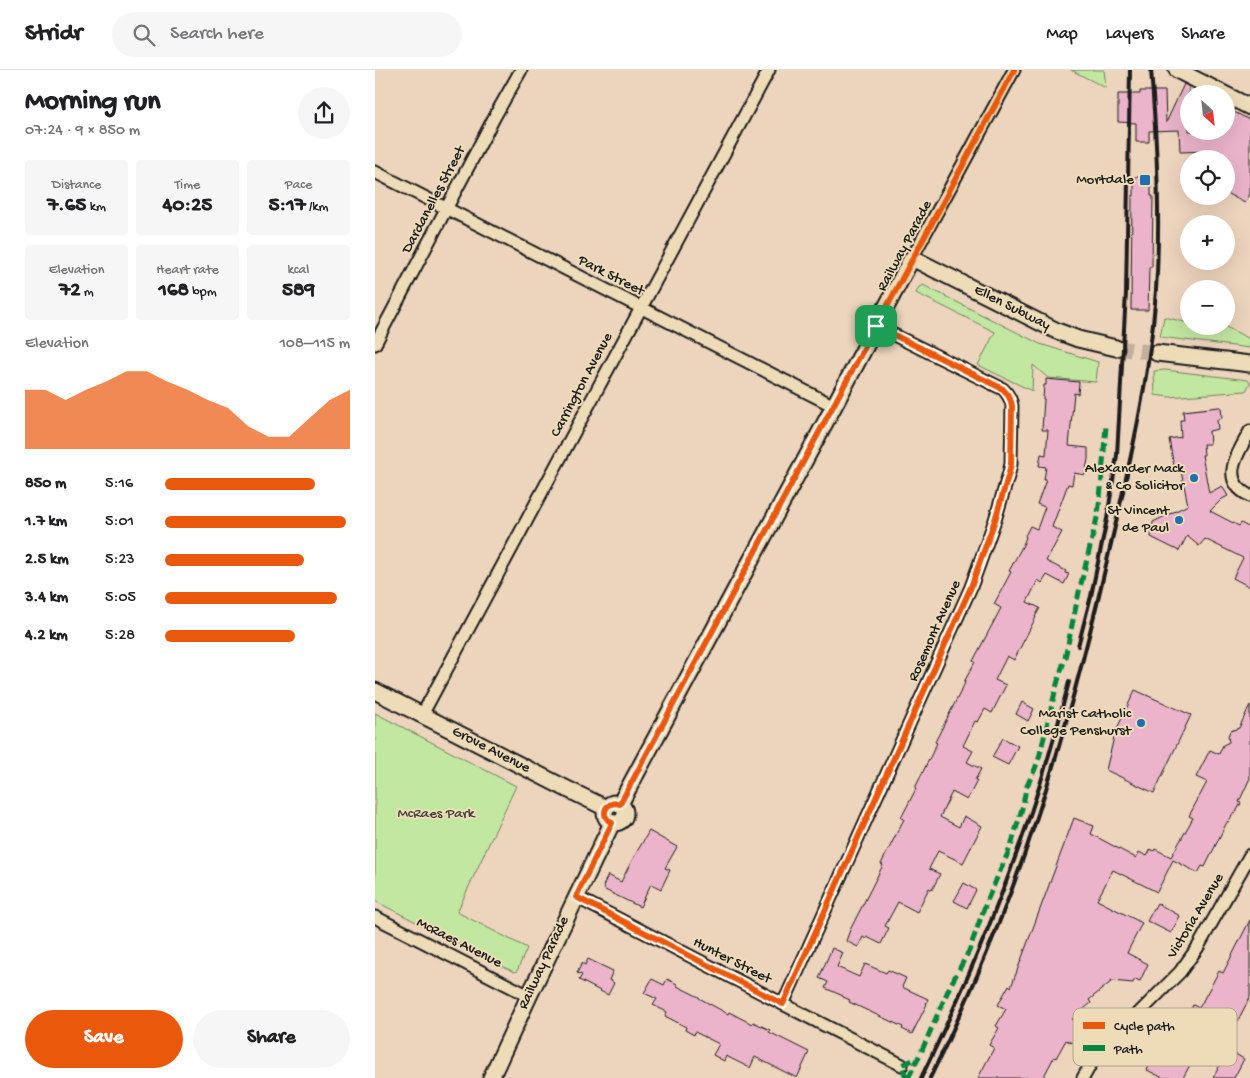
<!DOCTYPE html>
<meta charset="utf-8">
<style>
body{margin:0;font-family:"Gochi Hand",sans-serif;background:#f6f6f6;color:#202124;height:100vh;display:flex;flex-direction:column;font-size:19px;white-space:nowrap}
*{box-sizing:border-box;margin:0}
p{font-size:16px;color:#757577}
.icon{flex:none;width:28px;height:28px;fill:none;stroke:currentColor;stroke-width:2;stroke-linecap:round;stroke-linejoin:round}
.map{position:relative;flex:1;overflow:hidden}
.details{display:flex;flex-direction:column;background:#fff;width:375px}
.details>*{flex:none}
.needle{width:32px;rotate:153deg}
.tools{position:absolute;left:805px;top:15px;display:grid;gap:10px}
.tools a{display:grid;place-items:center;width:55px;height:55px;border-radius:50%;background:#fff;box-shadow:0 5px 20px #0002;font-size:25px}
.pin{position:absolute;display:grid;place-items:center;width:42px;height:42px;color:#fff;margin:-21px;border-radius:10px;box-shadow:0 2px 8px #0006}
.round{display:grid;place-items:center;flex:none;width:52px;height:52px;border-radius:26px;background:#f6f6f6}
.summary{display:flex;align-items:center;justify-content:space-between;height:85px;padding:0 25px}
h1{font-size:28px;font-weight:700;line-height:38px}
.metrics{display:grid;grid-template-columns:repeat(3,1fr);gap:8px;height:85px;padding:5px 25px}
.metrics div{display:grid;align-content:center;border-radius:5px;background:#f6f6f6;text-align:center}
.metrics b{font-size:21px;font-weight:700}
.metrics small{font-size:14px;font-weight:400}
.metrics p{font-size:14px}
.chart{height:140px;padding:10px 25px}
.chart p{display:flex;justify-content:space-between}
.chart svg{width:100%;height:90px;margin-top:5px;fill:#ea580c;opacity:.7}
.button{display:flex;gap:10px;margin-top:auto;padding:10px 25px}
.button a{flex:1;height:58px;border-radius:30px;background:#ea580c;color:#fff;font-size:20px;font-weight:700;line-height:58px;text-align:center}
.button a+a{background:#f6f6f6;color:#202124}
ul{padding:0 25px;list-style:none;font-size:16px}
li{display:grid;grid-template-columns:80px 60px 1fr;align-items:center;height:38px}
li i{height:12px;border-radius:6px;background:#ea580c}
header{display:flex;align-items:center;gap:30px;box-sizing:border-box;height:70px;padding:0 25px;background:#fff;border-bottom:1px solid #e0e0e0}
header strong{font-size:24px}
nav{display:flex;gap:28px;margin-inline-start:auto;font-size:18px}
.search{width:350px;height:45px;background:#f6f6f6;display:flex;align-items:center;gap:12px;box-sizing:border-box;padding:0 18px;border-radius:28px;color:#757577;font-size:19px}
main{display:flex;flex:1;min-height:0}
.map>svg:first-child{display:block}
.green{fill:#c2e7a1;stroke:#6f825e}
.building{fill:#ebb4cb;stroke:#1c1c1c}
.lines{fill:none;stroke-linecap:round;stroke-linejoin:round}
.tertiary-tunnel{stroke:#c3af9d;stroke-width:15;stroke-dasharray:15 8;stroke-linecap:butt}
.minor-casing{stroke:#1c1c1c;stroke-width:15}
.tertiary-casing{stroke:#1c1c1c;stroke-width:19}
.minor{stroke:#eedcb9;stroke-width:11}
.tertiary{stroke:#eedcb9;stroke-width:15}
.rail{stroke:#1c1c1c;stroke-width:4}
.quiet{stroke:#00873e;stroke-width:5;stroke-dasharray:10 5;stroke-linecap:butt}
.cycleway-casing{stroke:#eedcb9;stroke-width:9}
.cycleway{stroke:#e8590c;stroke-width:6}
.route-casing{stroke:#fff;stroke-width:10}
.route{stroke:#ea580c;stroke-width:6}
.poi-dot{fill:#1f6fb2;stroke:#eedcb9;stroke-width:2}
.labels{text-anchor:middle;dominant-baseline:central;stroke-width:4;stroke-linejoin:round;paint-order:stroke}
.poi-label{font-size:15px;fill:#1c1c1c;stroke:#eedcb9;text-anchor:end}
.street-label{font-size:15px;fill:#1c1c1c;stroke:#eedcb9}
.park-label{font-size:15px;fill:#3d4537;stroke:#eedcb9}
.key{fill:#eedcb9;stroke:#afa28a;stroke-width:1}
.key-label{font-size:14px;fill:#1c1c1c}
</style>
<header>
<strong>Stridr</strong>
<div class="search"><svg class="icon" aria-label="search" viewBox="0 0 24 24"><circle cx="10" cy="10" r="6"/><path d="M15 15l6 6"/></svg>Search here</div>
<nav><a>Map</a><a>Layers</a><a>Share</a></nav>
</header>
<main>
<section class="details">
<div class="summary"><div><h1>Morning run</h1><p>07:24 · 9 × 850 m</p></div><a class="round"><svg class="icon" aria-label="share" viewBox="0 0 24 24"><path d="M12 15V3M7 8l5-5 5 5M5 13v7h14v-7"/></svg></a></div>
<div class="metrics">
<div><p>Distance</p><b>7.65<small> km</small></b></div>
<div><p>Time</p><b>40:25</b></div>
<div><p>Pace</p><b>5:17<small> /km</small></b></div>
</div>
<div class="metrics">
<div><p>Elevation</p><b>72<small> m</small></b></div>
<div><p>Heart rate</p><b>168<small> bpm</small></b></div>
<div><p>kcal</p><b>589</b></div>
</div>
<div class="chart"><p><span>Elevation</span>108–115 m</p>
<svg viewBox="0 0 160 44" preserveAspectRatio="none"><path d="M0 44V15L10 15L20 20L30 15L40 11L50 6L60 6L70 11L80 15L90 20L100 24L110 33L120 38L130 38L140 29L150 20L160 15V44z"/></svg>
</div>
<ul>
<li><b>850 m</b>5:16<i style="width:81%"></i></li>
<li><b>1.7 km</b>5:01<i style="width:98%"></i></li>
<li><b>2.5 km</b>5:23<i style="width:75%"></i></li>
<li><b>3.4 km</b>5:05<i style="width:93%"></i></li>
<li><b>4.2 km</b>5:28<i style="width:70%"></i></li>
</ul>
<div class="button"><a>Save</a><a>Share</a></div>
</section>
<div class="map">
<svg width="875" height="1008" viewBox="0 0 875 1008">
<rect width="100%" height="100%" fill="#edd4bd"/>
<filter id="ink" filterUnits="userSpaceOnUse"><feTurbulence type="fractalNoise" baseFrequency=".02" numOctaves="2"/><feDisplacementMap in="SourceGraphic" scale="10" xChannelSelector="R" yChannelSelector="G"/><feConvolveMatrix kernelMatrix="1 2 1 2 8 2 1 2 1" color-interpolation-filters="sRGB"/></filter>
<g filter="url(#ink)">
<g class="green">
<path d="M696 0H729L731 18Z"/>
<path d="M548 215 665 274 723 292 721 312 673 308 658 295 657 321 603 295 620 262 541 223 544 217Z"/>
<path d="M789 247 814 253V256H849L875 269V278L785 267Z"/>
<path d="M790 300 873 310 875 313 871 321 794 327 780 325 779 301Z"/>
<path d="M0 643 141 716 82 842 152 878 142 901 139 902 0 831Z"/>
</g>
<g class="building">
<path d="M809 14 814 17V61H851V38L875 50V124L870 133 851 123V89H827L832 81 805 82 804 60 774 61V72H761V53L743 52V24H765V21H790L791 53Z"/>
<path d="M759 107H776V126H778L777 197H774L773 240H756L757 126H759Z"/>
<path d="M671 309 704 312 703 324 699 323 694 376 713 378V389L710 405 699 403 697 415 693 414 677 457 687 462 671 491 691 501 690 503 694 504 689 514 672 505 667 513 663 510 652 532 665 538 660 547H661L639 590 632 586 620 610 631 615 617 643 610 639 603 652 600 651 588 676 598 681 592 692 606 699 600 710 602 711 592 730 577 722 565 747 584 757 589 746 607 756 588 793 563 781 554 799 565 804 557 820 554 818 542 842 523 832 510 856 514 858 506 874 492 867 491 869 488 867 483 877 471 871 475 860 508 795 506 794 529 749 526 748 541 719 540 718 562 673 560 672 590 613 589 612 600 592 598 591 626 538 619 534 636 502 634 501 648 475 651 467 650 466 655 456 662 459 670 437 662 434 671 410H669L671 397 664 396 666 384 671 385 673 360H667L669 329H668L669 315H671Z"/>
<path d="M844 337H846L847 348 842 350 843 359 834 361 835 374H828L829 385H827L834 423 847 416 853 426 847 429 835 441 864 456 866 453 875 458V517L858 508 868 488 830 469 824 476 812 466 804 481 776 467 778 452 813 435 806 401 800 402 794 369 806 367 805 350H809L808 341Z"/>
<path d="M760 620 816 645 779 723 731 700 740 663Z"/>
<path d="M647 632 659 639 653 651 641 644Z"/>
<path d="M875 635V708L864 732 866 733 860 744 858 743 854 752 853 751 851 754 830 797 827 796 823 803 798 790 782 822 738 800 722 830 767 853 752 883 773 894 765 911 760 909 758 913 737 911 714 930 716 933 697 949 706 953 697 973 691 970 681 988 679 987 668 1008H603L619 978 614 975 624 958 621 956 631 939 623 935 634 915 636 917 699 748 719 756 716 764 761 788 764 782 772 786 776 779 779 781 780 779 796 787 818 748 814 746 832 712 821 707 835 680 844 684 848 675 854 672 853 666 855 661 864 658Z"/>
<path d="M628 668 643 676 633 695 617 687Z"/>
<path d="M274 761 302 777 290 798 295 800 286 819 276 814 265 837 230 820 228 816 233 805 246 812 256 792Z"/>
<path d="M589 813 601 820 592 838 579 831Z"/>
<path d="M782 833 805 846 796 863 772 851Z"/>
<path d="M875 850V927L860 956 848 949 843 959 839 957 836 963 830 960 812 991 816 993 808 1008H788L772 1000 786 974 790 976 802 953 807 956 818 935 824 938 844 901 848 903Z"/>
<path d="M457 878 468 883 462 897 484 907 490 894 511 903 513 900 531 908 527 917 553 929 551 933 552 934 537 964 527 959 528 957 474 932 475 930 468 927V926L450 918 453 912 444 908Z"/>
<path d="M213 889 238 901 234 910 239 913 233 925 204 910 207 905 202 903 207 893 210 895Z"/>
<path d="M277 909 289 915 292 909 302 914V916L324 927V928L353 944 354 942 377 954 378 952 395 960 394 962 434 982 422 1008 380 987 375 998 351 986 349 991 338 985 344 974 320 962 319 965 310 960 311 957 290 946 292 942 278 935 282 929 269 923Z"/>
<path d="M853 980 869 989 859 1008H838Z"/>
</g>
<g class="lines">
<path class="tertiary-tunnel" d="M741 278 782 283"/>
<g class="minor-casing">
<g id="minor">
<path d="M0 102 459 336"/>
<path d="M537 188 639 0"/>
<path d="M0 274 120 46 146 0"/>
<path d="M875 361C863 384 843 410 875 426"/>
<path d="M47 645 394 0"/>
<path d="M201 827 408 934 527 995"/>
<path d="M0 847 154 926"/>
<path d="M408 934 596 517 620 450 634 403 636 394 637 336C636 329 633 324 628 319L501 256"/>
<path d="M708 1008 717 992 725 982 805 902 823 877 875 785"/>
</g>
</g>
<g class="tertiary-casing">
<g id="tertiary">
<path d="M802 0 849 24"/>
<path d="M851 25 875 37"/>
<path d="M782 283 875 294"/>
<path d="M0 621 190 718 231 738"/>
<circle cx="240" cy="743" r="10"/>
<path d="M245 734 459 336 537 188 682 261 703 269 741 278"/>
<path d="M116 1008 154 926 237 753"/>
</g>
</g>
<use href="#minor" class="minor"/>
<use href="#tertiary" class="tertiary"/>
<g class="rail">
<path d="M703 576 716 526 732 449 742 385 751 223 755 0"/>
<path d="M546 1008C608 881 660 749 694 612"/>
<path d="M555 1008C586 945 614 881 638 816 679 706 709 592 735 478 755 393 775 307 781 220 786 147 782 73 776 0"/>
</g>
<g class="quiet">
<path d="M531 1008 527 995 544 987"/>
<path d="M533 1008 544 987 575 916 594 881 611 833 636 776 648 735 651 718 660 699 664 688 682 614 690 588 704 522 723 444 726 418 731 356"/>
</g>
<g class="cycleway-casing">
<g id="cycleway">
<path d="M245 734 639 0"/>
<path d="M408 934 596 517 620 450 634 403 636 394 637 336C636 329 633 324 628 319L501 256"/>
</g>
</g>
<use href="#cycleway" class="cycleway"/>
</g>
</g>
<g class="lines" filter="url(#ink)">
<g class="route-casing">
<path id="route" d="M501 256 628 319C633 324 636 329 637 336L636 394 634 403 620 450 596 517 408 934 201 827 237 753C224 746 230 730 245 734Z"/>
</g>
<use href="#route" class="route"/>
</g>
<g class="poi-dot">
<rect x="764" y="104" width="12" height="12" rx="2.5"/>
<circle cx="819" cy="408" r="5"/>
<circle cx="804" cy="450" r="5"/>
<circle cx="766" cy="653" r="5"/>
</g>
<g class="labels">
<g class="poi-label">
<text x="759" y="110">Mortdale</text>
<text x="809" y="399">Alexander Mack<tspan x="809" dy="17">&amp; Co Solicitor</tspan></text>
<text x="794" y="441">St Vincent<tspan x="794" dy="17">de Paul</tspan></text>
<text x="756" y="644">Marist Catholic<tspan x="756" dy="17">College Penshurst</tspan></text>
</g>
<g class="street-label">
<text transform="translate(59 130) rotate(-62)">Dardanelles Street</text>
<text transform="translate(530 176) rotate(-62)">Railway Parade</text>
<text transform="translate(236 206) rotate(27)">Park Street</text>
<text transform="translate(637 238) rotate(27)">Ellen Subway</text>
<text transform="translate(207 315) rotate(-62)">Carrington Avenue</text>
<text transform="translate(560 561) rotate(-66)">Rosemont Avenue</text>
<text transform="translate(116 680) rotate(27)">Grove Avenue</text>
<text transform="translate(821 846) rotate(-59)">Victoria Avenue</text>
<text transform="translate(84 873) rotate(27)">McRaes Avenue</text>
<text transform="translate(357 891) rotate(27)">Hunter Street</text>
<text transform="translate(169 893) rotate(-65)">Railway Parade</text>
</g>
<g class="park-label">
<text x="61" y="744">McRaes Park</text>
</g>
</g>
<rect x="698" y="938" width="164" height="58" rx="8" class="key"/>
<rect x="708" y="952" width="22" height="7" fill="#e8590c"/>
<rect x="708" y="975" width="22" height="6" fill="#00873e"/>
<g class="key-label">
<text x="739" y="960">Cycle path</text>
<text x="739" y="983">Path</text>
</g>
</svg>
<div class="tools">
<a><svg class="needle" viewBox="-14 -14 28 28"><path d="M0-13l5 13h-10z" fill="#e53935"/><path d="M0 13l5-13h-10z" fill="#757577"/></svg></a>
<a><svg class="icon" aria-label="locate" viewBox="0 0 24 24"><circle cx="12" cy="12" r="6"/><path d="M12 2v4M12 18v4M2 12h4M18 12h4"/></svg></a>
<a>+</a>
<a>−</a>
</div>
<div class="pin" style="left:501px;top:256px;background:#1e9e55"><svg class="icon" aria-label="arrive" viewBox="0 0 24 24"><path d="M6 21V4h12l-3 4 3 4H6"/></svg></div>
</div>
</main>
